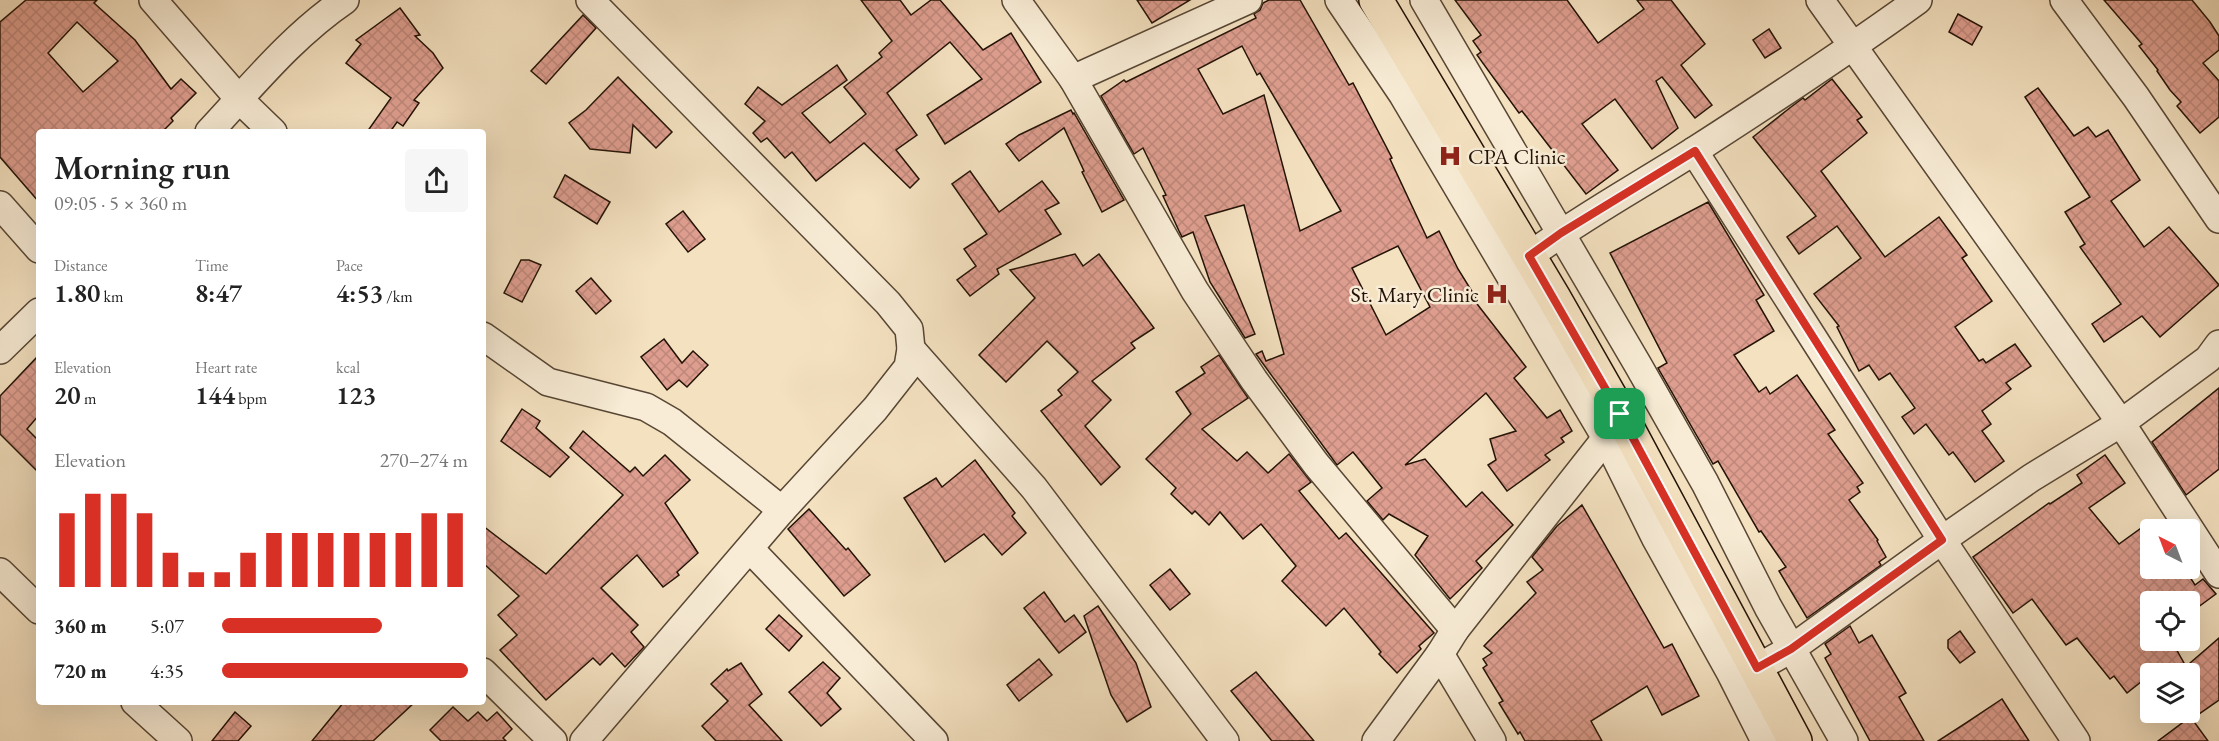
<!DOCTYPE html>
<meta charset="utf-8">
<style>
body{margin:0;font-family:"EB Garamond",serif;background:#f6f6f6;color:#222;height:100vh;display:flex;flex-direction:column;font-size:22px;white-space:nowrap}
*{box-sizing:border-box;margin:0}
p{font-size:20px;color:#767676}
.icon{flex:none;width:33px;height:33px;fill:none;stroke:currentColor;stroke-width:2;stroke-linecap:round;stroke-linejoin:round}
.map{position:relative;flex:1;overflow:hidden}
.sheet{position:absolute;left:36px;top:129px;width:450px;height:576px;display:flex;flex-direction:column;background:#fff;border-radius:6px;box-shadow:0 6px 24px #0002}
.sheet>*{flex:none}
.needle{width:39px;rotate:318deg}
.fabs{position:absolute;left:2140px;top:519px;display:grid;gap:12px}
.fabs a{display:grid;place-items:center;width:60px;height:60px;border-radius:6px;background:#fff;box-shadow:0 6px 24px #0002;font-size:30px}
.pin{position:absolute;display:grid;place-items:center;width:51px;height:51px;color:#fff;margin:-26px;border-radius:12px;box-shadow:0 3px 9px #0006}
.round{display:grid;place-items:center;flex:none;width:63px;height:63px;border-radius:6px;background:#f6f6f6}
.summary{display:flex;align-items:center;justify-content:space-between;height:102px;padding:0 18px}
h1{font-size:33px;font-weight:600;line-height:45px}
.stats{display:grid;grid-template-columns:repeat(3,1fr);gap:9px;height:102px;padding:6px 18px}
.stats div{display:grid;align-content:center}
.stats b{font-size:26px;font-weight:600}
.stats small{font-size:16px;font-weight:400}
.stats p{font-size:16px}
.chart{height:168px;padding:12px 18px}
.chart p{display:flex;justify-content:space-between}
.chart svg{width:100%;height:108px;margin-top:6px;stroke:#d93025;stroke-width:6}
ul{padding:0 18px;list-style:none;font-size:20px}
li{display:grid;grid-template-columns:96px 72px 1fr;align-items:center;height:45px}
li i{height:15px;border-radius:8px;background:#d93025}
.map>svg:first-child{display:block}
.building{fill:url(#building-cross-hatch);stroke:#231206;stroke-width:1.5;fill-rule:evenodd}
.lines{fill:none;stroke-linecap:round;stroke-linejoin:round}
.street-casing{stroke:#574634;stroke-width:30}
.primary-casing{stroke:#231206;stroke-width:36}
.street{stroke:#f8ecd6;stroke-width:27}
.primary{stroke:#f4e1c0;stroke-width:33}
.route-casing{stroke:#fff;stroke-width:12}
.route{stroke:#d93025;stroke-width:8}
.labels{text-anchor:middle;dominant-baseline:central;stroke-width:5;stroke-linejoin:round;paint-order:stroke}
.poi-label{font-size:22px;fill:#231206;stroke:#f8ecd6;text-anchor:start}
</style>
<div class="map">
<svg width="2219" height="741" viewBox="0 0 2219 741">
<defs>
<pattern id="building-cross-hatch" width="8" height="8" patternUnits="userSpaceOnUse" patternTransform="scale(1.5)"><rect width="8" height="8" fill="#de9e8f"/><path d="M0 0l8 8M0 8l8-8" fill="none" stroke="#be877a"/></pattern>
</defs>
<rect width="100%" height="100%" fill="#f4e1c0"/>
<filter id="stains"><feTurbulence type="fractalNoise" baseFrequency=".00333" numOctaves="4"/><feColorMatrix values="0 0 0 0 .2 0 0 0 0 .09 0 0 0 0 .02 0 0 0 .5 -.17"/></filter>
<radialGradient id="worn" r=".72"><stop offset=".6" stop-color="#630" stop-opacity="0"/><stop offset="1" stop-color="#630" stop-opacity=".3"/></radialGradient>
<g class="building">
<path d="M26 0H97L94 3 135 40 171 89 181 79 196 93 171 118 173 121 162 132H39V202L0 157V22ZM77 22 118 61 83 92 48 53Z"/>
<path d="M861 0H900L911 15 931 0H940L983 50 1011 33 1041 82 945 144 927 115 982 79 950 42 887 93 917 135 896 150 919 179 910 188 864 143 816 181 792 152 785 158 767 138 761 142 753 133 765 121 745 104 758 87 782 105 837 65 847 80 802 113 830 143 866 114 844 87 882 57 879 53 892 41Z"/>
<path d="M1137 0H1190L1152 23Z"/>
<path d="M1269 0H1300L1349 85 1353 83 1392 158 1390 159 1427 238 1439 231 1458 269 1476 298 1474 300 1526 367 1514 378 1547 418 1560 410 1572 431 1561 438 1564 442 1545 455 1550 460 1507 491 1488 465 1496 460 1490 439 1516 431 1486 393 1405 465 1425 459 1466 507 1482 492 1513 525 1476 561 1482 568 1450 599 1415 555 1428 536 1389 514 1383 520 1367 501 1382 488 1353 452 1337 465 1256 354 1262 351 1266 361 1284 354 1244 205 1205 216 1255 334 1245 338 1210 282 1193 232 1182 237 1179 231 1163 196 1166 195 1143 148 1134 154 1101 96 1124 80 1126 82 1256 18 1254 14 1260 10 1263 3ZM1242 46 1257 75 1260 73 1341 211 1300 231 1264 95 1223 114 1198 69ZM1398 246 1430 307 1386 335 1352 268Z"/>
<path d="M1455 0H1567L1598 43 1644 9 1637 0H1671L1705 44 1681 65 1712 105 1695 118 1662 77 1656 81 1678 128 1652 149 1615 99 1582 124 1618 170 1586 194 1522 111 1519 113 1477 55 1481 52 1473 41 1481 35Z"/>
<path d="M2104 0H2192L2210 22 2219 36V50L2203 63 2219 81V117L2200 133 2177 106 2181 102 2170 90 2157 71 2158 70 2139 46 2142 44Z"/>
<path d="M400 8 420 35 415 36 433 53 443 68 414 100 419 103 403 126 397 122 390 132H367L391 98 346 63 361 44 356 40Z"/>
<path d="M1958 14 1982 27 1972 45 1949 32Z"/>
<path d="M583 15 596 28 546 84 531 71Z"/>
<path d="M1769 29 1781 48 1765 58 1753 40Z"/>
<path d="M618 77 672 132 656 148 633 125 630 153 590 149 569 123 586 110Z"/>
<path d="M1832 79 1862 117 1857 120 1867 133 1821 171 1885 257 1939 217 1967 255 1962 258 1992 301 1955 327 1979 361 1983 359 1986 363 2015 344 2031 366 2006 383 2011 389 1982 411 1991 424 1982 431 2004 461 1975 482 1953 452 1949 455 1926 424 1914 434 1902 417 1915 408 1890 373 1879 380 1869 365 1859 371 1837 327 1839 326 1814 294 1861 258 1837 226 1799 254 1787 237 1816 216 1753 137 1791 107 1803 98 1805 100Z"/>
<path d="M2038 88 2074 136 2088 127 2096 137 2108 130 2140 180 2111 201 2144 247 2169 227 2219 285 2160 337 2142 316 2104 342 2092 324 2121 304 2080 247 2085 244 2065 212 2090 197 2025 97Z"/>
<path d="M1071 110 1073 114 1074 113 1124 200 1102 212 1082 172 1084 171 1064 128 1019 161 1006 144 1019 135Z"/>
<path d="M970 171 999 212 1042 181 1059 203 1045 210 1061 234 997 269 999 274 970 296 957 280 976 266 964 249 987 234 952 184Z"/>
<path d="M565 175 610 202 597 224 554 197Z"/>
<path d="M1708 202 1764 295 1756 300 1774 331 1734 355 1759 392 1766 387 1770 394 1797 375 1835 430 1828 434 1863 483 1857 487 1860 492 1849 500 1878 540 1877 541 1886 557 1879 562 1881 565 1807 618 1779 571 1786 567 1761 531 1759 532 1718 461 1713 464 1658 368 1667 363 1610 253Z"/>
<path d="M683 211 705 239 688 252 666 224Z"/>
<path d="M1075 254 1083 266 1099 254 1154 328 1131 343 1135 348 1092 381 1111 400 1085 426 1120 467 1101 485 1041 411 1062 395 1058 390 1078 372 1047 341 1006 382 979 355 1035 298 1010 270Z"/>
<path d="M521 260H529L541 265 522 302 504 293Z"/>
<path d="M591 278 611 301 596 314 576 291Z"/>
<path d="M664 339 682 363 693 351 708 365 687 387 679 380 667 390 641 357Z"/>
<path d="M39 355V415L27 429 39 441V473L0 434V396Z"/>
<path d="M1219 355 1248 398 1202 429 1237 461 1247 452 1268 473 1289 454 1311 482 1299 491 1339 539 1346 533 1434 633 1419 646 1421 649 1397 673 1379 654 1381 652 1344 608 1326 626 1282 581 1296 566 1261 524 1243 539 1220 512 1209 525 1195 511 1192 514 1171 494 1176 488 1146 459 1191 414 1176 392 1205 373 1201 367Z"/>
<path d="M2219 388V469L2186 495 2152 442Z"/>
<path d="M522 409 540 421 536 428 569 457 550 477 501 441Z"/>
<path d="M583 431 630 472 635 467 643 476 665 455 690 480 665 503 698 553 677 572 679 575 663 587 637 555 601 588 638 625 631 632 644 647 625 667 612 653 600 665 593 658 546 700 500 650 517 635 498 615 519 596 483 563V526L546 574 623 495 570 448Z"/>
<path d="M2105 455 2125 483 2089 508 2119 544 2151 521V568H2184L2195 585 2203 579 2216 594 2190 613V602H2151V640H2171L2184 663 2167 674H2151L2127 693 2114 676 2110 679 2077 638 2066 645 2032 599 2013 613 1973 557 2049 503 2050 504 2082 483 2077 475Z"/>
<path d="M975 460 1015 513 1012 516 1026 533 1002 555 984 534 945 562 904 498 936 478 942 487Z"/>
<path d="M1582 505 1664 648 1672 644 1699 696 1662 715 1647 686 1591 721 1602 741H1525L1520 732 1518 734 1499 703 1503 701 1483 668 1487 665 1483 659 1492 653 1484 646 1536 593 1527 582 1543 570 1532 557 1557 526Z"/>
<path d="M809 509 846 550 848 548 870 575 844 596 788 529Z"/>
<path d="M1170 569 1190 594 1170 610 1150 585Z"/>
<path d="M1044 592 1065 622 1074 615 1086 632 1059 653 1024 608Z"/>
<path d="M1098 606 1136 663 1151 707 1127 722 1111 695 1084 616Z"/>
<path d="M779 615 802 636 789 651 766 629Z"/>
<path d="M1850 626 1859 643 1872 635 1906 693 1899 697 1924 741H1870L1825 658 1831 654 1825 644Z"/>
<path d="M1960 631 1975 652 1960 663 1948 648V640Z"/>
<path d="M2219 638V700L2192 719 2208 741H2158L2190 717V663Z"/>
<path d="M1039 659 1052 675 1019 701 1007 685Z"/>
<path d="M823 662 840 678 827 693 841 709 821 726 789 692Z"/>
<path d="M741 663 762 694 749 705 782 741H716L702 726 728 701 711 684 727 669 728 671Z"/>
<path d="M1256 672 1277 697 1314 741H1272L1231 691Z"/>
<path d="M2002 699 2029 741H1938L1966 723Z"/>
<path d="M344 702H415L373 741H312Z"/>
<path d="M453 707 468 721 478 712 487 721 497 712 512 729 503 738 506 741H441L430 730Z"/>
<path d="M235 712 251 726 238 741H212Z"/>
</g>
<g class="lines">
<g class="street-casing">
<g id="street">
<path d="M153 0 239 99 273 132"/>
<path d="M1016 0 1073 79 1195 291 1254 380 1316 464 1455 630"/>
<path d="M1339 0 1403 95 1606 438 1656 539 1730 672 1765 741"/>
<path d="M1424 0 1638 365 1705 483 1768 607 1844 741"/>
<path d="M1820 0 2121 423 2219 574"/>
<path d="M2064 0 2136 97 2219 219"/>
<path d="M1073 79 1248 0"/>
<path d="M209 132C252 86 292 36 345 0"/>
<path d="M1694 151 1942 540 2076 741"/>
<path d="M0 205 39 249"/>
<path d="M1529 256C1582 217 1639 186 1694 151 1770 102 1845 53 1918 0"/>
<path d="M483 336 548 382 646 407 672 422 782 510"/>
<path d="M911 349 1034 488 1225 741"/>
<path d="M0 350 39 312"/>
<path d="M750 549 934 741"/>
<path d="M0 572 39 610"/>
<path d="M1440 654 1492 741"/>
<path d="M1757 668 1791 649 1942 540 2031 478 2121 423 2208 359 2219 344"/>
<path d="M483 672 553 741"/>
<path d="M135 702 178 741"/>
<path d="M584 741 782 510 875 409 908 367 911 349 909 329 888 303 590 0"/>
<path d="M1376 741 1440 654 1455 630 1606 438 1613 426"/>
</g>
</g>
<g class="primary-casing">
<path id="primary" d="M1376 0 1554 298 1620 414 1795 741"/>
</g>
<use href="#street" class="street"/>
<use href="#primary" class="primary"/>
</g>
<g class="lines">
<g class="route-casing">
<path id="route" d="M1695 151 1942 540 1791 649 1757 668 1620 414 1529 256 1561 233Z"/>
</g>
<use href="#route" class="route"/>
</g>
<defs>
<g id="hospital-bare" transform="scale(1.8)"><path d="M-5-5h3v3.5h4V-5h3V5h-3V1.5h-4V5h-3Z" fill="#8f2418" stroke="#f8ecd6" stroke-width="2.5" paint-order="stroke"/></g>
</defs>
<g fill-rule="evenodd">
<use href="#hospital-bare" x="1450" y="156"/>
<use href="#hospital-bare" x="1497" y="294"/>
</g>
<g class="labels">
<g class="poi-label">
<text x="1468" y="156">CPA Clinic</text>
<text x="1479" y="294" text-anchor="end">St. Mary Clinic</text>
</g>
</g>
<rect width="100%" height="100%" filter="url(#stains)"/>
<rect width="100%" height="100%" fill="url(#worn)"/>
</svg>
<div class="fabs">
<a><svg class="needle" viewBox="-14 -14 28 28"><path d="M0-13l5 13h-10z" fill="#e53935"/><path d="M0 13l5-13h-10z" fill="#767676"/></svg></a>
<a><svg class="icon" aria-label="locate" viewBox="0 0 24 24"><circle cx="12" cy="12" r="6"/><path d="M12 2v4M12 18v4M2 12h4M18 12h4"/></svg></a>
<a><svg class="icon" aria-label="layers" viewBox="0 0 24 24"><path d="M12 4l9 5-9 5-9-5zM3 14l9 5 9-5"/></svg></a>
</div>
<div class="pin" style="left:1620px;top:414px;background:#1e9e55"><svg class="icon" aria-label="arrive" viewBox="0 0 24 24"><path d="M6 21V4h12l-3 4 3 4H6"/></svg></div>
<section class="sheet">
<div class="summary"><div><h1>Morning run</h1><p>09:05 · 5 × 360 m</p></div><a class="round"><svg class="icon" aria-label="share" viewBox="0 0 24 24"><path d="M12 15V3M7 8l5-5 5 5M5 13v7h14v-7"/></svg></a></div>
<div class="stats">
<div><p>Distance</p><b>1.80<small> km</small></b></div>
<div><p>Time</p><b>8:47</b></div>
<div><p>Pace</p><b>4:53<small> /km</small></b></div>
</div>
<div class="stats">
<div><p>Elevation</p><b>20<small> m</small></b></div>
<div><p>Heart rate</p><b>144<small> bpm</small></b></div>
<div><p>kcal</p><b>123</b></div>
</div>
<div class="chart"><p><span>Elevation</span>270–274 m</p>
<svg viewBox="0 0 160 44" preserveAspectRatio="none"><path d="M5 44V14M15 44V6M25 44V6M35 44V14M45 44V30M55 44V38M65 44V38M75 44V30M85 44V22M95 44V22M105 44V22M115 44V22M125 44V22M135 44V22M145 44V14M155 44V14"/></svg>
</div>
<ul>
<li><b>360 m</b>5:07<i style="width:65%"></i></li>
<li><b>720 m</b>4:35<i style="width:100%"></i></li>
</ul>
</section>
</div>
